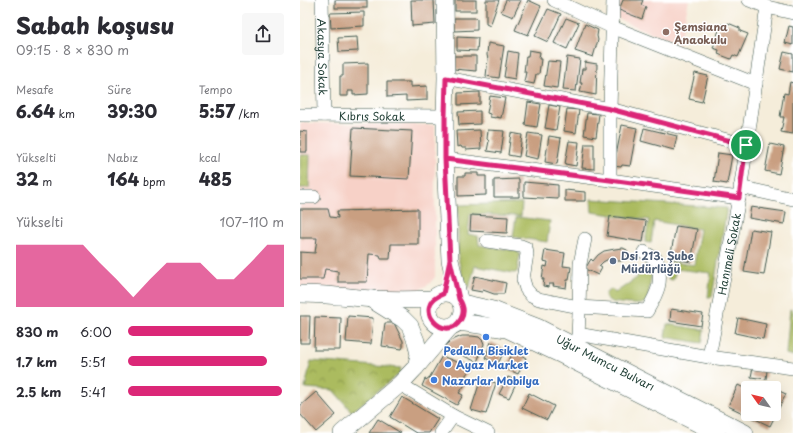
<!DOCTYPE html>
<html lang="tr">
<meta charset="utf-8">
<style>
body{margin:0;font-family:"Playpen Sans",sans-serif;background:#f7f7f7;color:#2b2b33;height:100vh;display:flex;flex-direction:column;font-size:15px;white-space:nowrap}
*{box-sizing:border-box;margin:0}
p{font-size:13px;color:#7c7c81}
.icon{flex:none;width:22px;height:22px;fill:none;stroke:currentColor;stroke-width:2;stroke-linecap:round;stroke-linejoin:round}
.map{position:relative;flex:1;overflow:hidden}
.drawer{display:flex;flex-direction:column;background:#fff;width:300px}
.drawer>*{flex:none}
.needle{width:26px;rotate:304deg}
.tools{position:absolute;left:441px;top:381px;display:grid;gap:8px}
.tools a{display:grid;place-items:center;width:40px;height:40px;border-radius:4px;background:#fff;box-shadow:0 4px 16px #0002;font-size:20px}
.pin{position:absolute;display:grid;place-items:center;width:34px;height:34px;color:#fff;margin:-17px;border:2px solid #fff;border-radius:50%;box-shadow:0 1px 4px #0007}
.round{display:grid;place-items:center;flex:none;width:42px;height:42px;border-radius:4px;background:#f7f7f7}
.headline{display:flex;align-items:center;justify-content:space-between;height:68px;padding:0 16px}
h1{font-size:22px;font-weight:800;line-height:30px}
.stats{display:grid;grid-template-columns:repeat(3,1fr);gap:6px;height:68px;padding:4px 16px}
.stats div{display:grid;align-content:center}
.stats b{font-size:17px;font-weight:800}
.stats small{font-size:11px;font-weight:400}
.stats p{font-size:11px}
.chart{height:112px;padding:8px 16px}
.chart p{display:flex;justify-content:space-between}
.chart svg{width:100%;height:72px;margin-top:4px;fill:#db2777;opacity:.7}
ul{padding:0 16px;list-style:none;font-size:13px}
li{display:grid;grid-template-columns:64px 48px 1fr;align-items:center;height:30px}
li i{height:10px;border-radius:5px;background:#db2777}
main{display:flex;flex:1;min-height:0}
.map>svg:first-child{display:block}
.built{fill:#f7d1c7}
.grass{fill:#abbb5e;stroke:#657c49}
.park{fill:url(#park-crowns);stroke:#657c49}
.building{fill:#c99f81}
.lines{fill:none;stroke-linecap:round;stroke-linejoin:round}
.minor-casing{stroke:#3f574d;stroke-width:14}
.major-casing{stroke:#3f574d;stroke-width:18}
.minor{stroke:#fff;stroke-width:13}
.major{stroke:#fff;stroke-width:17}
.route-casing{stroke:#fff;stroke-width:8}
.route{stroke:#db2777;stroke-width:5}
.education-dot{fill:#8d6e63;stroke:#fff;stroke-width:1.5}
.service-dot{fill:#5c6f8a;stroke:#fff;stroke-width:1.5}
.shop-dot{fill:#3f7fe0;stroke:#fff;stroke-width:1.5}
.labels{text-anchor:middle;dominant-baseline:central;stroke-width:3;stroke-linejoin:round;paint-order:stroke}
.education-label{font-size:11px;font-weight:bold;fill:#785e54;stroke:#fff;text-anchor:start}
.street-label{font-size:11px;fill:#1f3d34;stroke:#fff}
.service-label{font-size:11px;font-weight:bold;fill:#4e5e75;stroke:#fff;text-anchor:start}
.shop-label{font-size:11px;font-weight:bold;fill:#366cbe;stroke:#fff;text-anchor:start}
</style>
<main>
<section class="drawer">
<div class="headline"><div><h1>Sabah koşusu</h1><p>09:15 · 8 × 830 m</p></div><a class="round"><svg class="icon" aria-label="share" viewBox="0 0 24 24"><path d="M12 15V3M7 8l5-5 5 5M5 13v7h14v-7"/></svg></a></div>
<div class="stats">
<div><p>Mesafe</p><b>6.64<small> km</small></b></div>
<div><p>Süre</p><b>39:30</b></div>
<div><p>Tempo</p><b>5:57<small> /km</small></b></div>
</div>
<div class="stats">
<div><p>Yükselti</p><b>32<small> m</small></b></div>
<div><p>Nabız</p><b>164<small> bpm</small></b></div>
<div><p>kcal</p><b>485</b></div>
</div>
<div class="chart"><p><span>Yükselti</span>107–110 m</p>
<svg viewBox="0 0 160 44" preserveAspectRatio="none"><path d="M0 44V6L10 6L20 6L30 6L40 6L50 17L60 27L70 38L80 27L90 17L100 17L110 17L120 27L130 27L140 17L150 6L160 6V44z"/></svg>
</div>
<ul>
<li><b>830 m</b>6:00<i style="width:80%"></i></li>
<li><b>1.7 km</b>5:51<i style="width:89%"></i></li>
<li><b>2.5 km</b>5:41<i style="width:99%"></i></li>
</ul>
</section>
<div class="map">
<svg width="493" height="433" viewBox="0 0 493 433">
<defs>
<pattern id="park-crowns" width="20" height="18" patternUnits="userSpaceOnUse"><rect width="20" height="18" fill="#abbb5e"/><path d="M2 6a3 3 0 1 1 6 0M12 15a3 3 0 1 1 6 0" fill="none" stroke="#8b994e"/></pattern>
</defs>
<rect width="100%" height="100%" fill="#fff"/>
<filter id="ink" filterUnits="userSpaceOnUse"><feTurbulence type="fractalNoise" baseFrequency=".025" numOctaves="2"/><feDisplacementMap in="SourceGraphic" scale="8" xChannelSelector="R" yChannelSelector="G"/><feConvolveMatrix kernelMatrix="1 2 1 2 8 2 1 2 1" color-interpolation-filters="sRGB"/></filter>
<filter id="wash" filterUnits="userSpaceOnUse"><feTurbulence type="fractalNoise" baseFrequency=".012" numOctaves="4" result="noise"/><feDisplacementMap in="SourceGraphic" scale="16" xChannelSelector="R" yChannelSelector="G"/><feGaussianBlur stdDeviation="0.9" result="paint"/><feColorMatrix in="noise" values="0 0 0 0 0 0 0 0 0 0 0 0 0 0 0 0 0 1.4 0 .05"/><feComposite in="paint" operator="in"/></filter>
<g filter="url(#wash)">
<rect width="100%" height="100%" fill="#f5edda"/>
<g class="built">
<path d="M317 0H389L379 45 320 20 316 15Z"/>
<path d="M0 123 135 125V277L129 284 118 291 0 288Z"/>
</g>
<g class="grass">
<path d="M0 155H10L9 188H0Z"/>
<path d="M291 199 427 208 412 297H408L411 273 376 269 373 280 368 279 372 262 394 265 400 229 354 221 351 243 345 242 349 220 292 212Z"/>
<path d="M222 203 221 216 170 214 168 234 178 236 179 245 217 251 220 255 217 272 214 273 175 266 169 289 161 272 158 256V205Z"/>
<path d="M216 217 250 221 247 242 213 237Z"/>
<path d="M346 266 349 267 352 270 348 298C346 302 345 303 341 304 337 305 317 303 312 302 309 301 307 299 305 296L306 293 312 289 315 293 338 277 336 272Z"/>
<path d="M490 309 493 311V356L486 354Z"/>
<path d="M367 324 404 330 402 343 365 337Z"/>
</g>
<path class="park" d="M11 361 101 368 99 374 52 412 33 390 5 388Z"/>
<g id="blocks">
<g class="building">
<rect x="35" y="0" width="32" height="8"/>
<path d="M111 0H134L135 24 112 26Z"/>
<rect x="155" y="0" width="21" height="11"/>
<path d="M186 0H199L190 26 186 24Z"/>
<path d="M206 0H221L213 17 201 12Z"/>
<path d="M228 0 241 6 228 35 215 30Z"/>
<path d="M323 0H343L341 5 346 7 342 19 319 10Z"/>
<path d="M248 9 261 14 248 42 235 36Z"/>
<path d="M64 12V26L31 28 30 13Z"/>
<path d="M154 18H177V30L154 31Z"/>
<path d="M266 18 279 23 267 49 254 43Z"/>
<path d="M428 23 440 28V31L448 34 438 57 433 55 431 59 418 54 419 50 413 48 421 24 427 26Z"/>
<path d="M285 24 298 30 297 36 298 40 293 57 275 51Z"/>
<path d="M489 26 493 27V45L485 43Z"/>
<path d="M57 37 58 51 39 52 38 38Z"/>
<path d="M157 37 178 38 177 51 157 50Z"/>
<path d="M188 43 204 46 199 78 186 76 188 59 187 55Z"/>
<path d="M229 50 240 52 239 59H241L239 74H236L234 84 224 82 226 72H224L226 56H228Z"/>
<path d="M208 51 218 53 215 79 204 77Z"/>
<path d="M484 52 493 54V72L480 69Z"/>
<path d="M154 56H176V71L154 69Z"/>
<path d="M267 57 280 59 276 91 263 90Z"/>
<path d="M248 61 260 62 257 88 244 86Z"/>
<path d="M285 62 297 64 296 95 280 92 282 83H280L282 69H285Z"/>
<path d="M68 63V94L53 95V91H48V96H40V76H43V64Z"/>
<path d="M395 73 408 76 402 102 389 99Z"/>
<path d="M87 82H110V87L127 86V100L106 101V96L87 97Z"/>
<path d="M490 82 493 83V134L481 132 484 117H480L484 93 488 94Z"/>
<path d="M180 92V104L158 105V93Z"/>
<path d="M190 96 205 98 201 118 196 117V118L190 117V114L187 113Z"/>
<path d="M228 102 241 104 237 127 225 125Z"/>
<path d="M249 105 260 107 256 130 245 128Z"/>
<path d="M267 109 279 110 276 133 264 131Z"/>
<path d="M180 111V124L159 125 158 112Z"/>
<path d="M287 113 299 114 296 137 284 135Z"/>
<path d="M322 125 337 128 330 166 322 165 321 167 314 166Z"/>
<path d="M53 128 112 131 109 179 50 176Z"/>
<path d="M344 128 377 136 374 150 341 141Z"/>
<path d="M180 130 181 149 166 150V148H162L161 146 157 147 156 131Z"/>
<path d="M188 130 204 131 201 153 187 151 189 141 187 139Z"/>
<path d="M0 131 7 132V152H0Z"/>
<path d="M211 133 222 135 219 157 208 155Z"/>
<path d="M228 133 242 135 238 159 224 156Z"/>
<path d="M249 136 261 138 257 164 245 162Z"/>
<path d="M269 141 279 142 276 166 265 164Z"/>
<path d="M285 144H294V169L282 168Z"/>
<path d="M470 144 484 147 479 174 465 171Z"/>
<path d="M418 153 432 155 427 184 414 182Z"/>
<path d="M165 173H178V176H186V195L158 196V176H165Z"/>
<path d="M219 179V197H194V180Z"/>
<path d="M224 182 258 185V199L224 197Z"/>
<path d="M265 190 285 192V201H265Z"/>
<path d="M451 207 486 212 484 224 449 218Z"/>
<path d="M0 209H28L30 217 38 218 37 211 118 209V244H91L90 259H81L80 255 69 254 67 282H38V271L25 269 23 279H0V252L15 253 17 238H0Z"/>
<path d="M171 215 208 217 207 233 170 231Z"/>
<path d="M310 216 346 221 343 242 307 236Z"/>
<path d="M376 226 397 229 391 262 370 258Z"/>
<path d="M451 229 471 232 464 275 444 272Z"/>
<path d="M323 248 327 250 328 253 326 259 321 261H312V257L303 262 299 266 302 268 298 275 285 269 291 259 293 261 298 255 304 251 315 249Z"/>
<path d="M245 250 265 253 263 266 271 267 269 280H267L266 288 253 286 254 284H249V287L243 286 244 279H242L244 266 247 267 248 262 243 261Z"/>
<path d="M175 276 206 283 204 294H194L183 290 182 292 171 290Z"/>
<path d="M371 309 403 314 401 326 370 321Z"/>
<path d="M0 316H10L9 343H0Z"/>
<path d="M48 316 73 318 71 344 46 342Z"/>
<path d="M15 317 41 318 40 350H14Z"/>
<path d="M438 318 466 324 463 339 435 333Z"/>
<path d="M85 323H94L103 341V347L102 349 82 346Z"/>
<path d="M162 336H172L179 337 183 341 184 344 177 362 144 347 150 341Z"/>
<path d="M191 342 205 349 198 364 185 358Z"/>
<path d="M214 351 226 358 218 374 205 368Z"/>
<path d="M142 356 171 368 163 379 167 382 159 393 163 395 157 405 122 386 125 379 128 380Z"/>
<path d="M453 367 467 370 466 379 451 377Z"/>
<path d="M208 377 217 381 209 398 199 394Z"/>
<path d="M181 378 196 383 186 414 171 410Z"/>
<path d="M438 385 448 390V414H474V395L477 390 486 394 470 426 428 406Z"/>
<path d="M16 392 36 415 16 432 0 414V406Z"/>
<path d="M229 393 254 406 247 420 222 408Z"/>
<path d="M102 397 138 419 129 433H116L90 417Z"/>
<path d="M78 419 101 433H69Z"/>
</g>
</g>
</g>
<g filter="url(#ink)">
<use href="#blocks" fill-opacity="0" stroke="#3f574d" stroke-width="1"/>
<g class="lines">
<g class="minor-casing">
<g id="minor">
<path id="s1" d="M22 0 24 115"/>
<path d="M254 0 312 27 456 84"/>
<path d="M449 0 467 7 493 13"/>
<path d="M146 78 310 109 446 145"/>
<path id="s2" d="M0 115 145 116"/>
<path d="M145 159 310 180 439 198"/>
<path d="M310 180V109L313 0"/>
<path d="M440 187 493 199"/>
<path d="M0 197H14"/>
<path d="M187 241 221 246 226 248 227 254 223 279 226 289 231 295 239 299 279 307 347 311C358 292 363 282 357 260L344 252"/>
<path d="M278 337 279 313 280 264 285 239"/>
<path d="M271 345 278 337 283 335 409 357 493 368"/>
<path id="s3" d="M409 357 439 198 467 7"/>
<path d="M100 384 153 416 188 433"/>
<path d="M141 433 153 416"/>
</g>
</g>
<g class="major-casing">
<g id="major">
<path d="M145 0 146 78 145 116V159L150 260 159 299"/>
<circle cx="146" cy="310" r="17"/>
<path d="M0 294C24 294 48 297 72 299 92 300 113 300 134 299"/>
<path d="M71 299 103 319 110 326 116 341 119 355 116 367"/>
<path id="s4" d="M162 303 193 310 239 328 445 433"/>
<path d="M159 322 207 329 258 353 417 433"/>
<path d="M42 433 100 384 116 367 150 327"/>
</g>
</g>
<use href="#minor" class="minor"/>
<use href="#major" class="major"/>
</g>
</g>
<g class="lines" filter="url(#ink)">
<g class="route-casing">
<path id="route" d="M446 145 439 198 310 180 145 159 150 260 143 294C109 306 146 346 161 319 165 312 163 305 159 299L150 260 145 159V116L146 78 310 109 446 145"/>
</g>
<use href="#route" class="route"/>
</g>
<circle class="education-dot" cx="366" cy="32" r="4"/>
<circle class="service-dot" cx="313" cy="261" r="4"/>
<g class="shop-dot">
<circle cx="186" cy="337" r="4"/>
<circle cx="148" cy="364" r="4"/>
<circle cx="134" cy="380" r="4"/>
</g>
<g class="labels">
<g class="education-label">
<text x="374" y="26">Şemsiana<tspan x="374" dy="13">Anaokulu</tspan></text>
</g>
<g class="street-label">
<text stroke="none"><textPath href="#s1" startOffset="57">Akasya Sokak</textPath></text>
<text stroke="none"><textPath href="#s2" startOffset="72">Kıbrıs Sokak</textPath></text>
<text stroke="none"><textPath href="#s3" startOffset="105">Hanımeli Sokak</textPath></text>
<text stroke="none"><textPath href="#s4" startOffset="156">Uğur Mumcu Bulvarı</textPath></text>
</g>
<g class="service-label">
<text x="321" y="255">Dsi 213. Şube<tspan x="321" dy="13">Müdürlüğü</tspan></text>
</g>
<g class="shop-label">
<text x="186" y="350" text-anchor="middle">Pedalla Bisiklet</text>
<text x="156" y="364">Ayaz Market</text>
<text x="142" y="380">Nazarlar Mobilya</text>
</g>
</g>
</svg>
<div class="tools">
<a><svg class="needle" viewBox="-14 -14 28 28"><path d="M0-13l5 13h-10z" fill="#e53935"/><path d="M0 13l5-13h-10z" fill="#7c7c81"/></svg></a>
</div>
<div class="pin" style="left:446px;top:145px;background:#1e9e55"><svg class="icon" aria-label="arrive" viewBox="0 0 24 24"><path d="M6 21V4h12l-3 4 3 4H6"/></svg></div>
</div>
</main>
